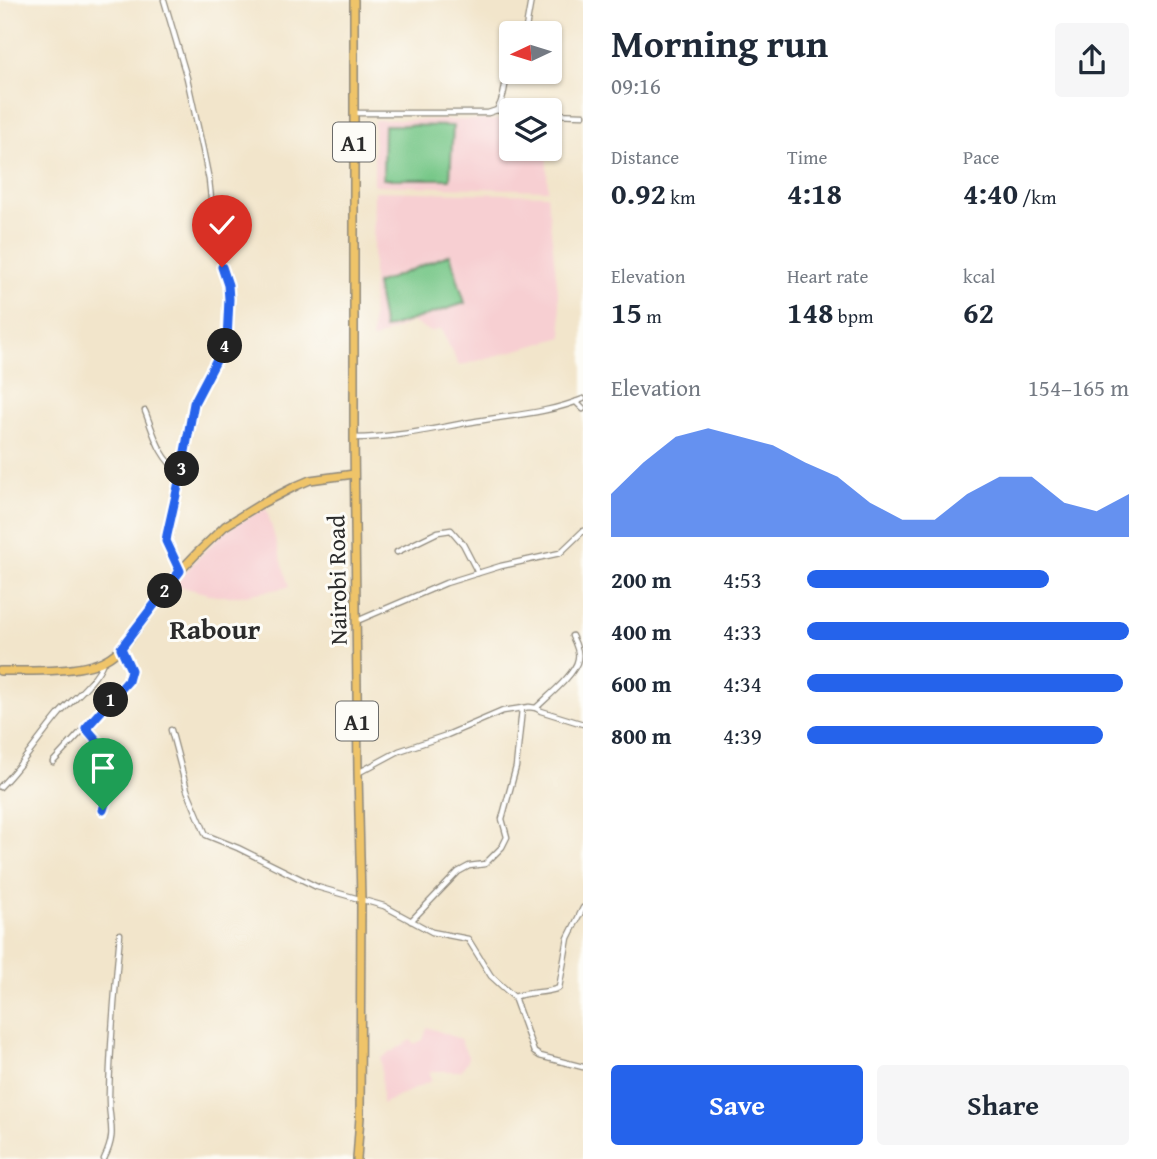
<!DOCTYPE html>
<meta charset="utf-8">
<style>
body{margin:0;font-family:"Gentium Book Plus",serif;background:#f6f6f7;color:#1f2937;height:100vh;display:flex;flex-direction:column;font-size:26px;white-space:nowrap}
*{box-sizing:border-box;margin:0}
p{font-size:23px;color:#747a83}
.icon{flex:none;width:38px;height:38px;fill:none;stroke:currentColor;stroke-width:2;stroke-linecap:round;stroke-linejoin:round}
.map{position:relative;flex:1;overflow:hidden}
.sheet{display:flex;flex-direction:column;background:#fff;width:574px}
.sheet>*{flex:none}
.needle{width:46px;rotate:266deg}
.buttons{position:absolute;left:499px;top:21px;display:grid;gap:14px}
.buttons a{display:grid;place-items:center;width:63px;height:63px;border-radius:7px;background:#fff;box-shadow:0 2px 5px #0004;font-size:35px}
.pin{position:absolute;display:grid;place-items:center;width:60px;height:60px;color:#fff;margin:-72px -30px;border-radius:50% 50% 50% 0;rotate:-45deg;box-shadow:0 0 7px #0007}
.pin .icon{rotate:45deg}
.km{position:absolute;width:35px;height:35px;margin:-18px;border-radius:50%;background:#222;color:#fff;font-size:19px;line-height:35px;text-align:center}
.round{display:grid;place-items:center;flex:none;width:74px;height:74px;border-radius:7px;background:#f6f6f7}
.head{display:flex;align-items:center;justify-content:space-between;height:119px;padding:0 28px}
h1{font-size:38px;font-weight:700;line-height:52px}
.stats{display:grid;grid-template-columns:repeat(3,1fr);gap:10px;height:119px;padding:7px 28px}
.stats div{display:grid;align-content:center}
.stats b{font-size:30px;font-weight:700}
.stats small{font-size:19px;font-weight:400}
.stats p{font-size:19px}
.chart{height:196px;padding:14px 28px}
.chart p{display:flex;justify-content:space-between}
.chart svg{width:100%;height:126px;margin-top:7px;fill:#2563eb;opacity:.7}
.action{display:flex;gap:14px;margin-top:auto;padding:14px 28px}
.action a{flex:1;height:80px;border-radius:7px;background:#2563eb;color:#fff;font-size:28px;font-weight:700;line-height:80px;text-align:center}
.action a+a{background:#f6f6f7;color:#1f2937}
ul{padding:0 28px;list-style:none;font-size:23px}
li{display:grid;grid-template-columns:112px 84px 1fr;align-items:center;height:52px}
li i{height:18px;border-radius:9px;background:#2563eb}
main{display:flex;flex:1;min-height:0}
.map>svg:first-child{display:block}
.built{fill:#f7cfd2}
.green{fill:#77c788;stroke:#51795a;stroke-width:2}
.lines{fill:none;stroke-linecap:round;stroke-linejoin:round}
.minor-casing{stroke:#8e887b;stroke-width:7}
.primary-casing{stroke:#8e887b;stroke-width:10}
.trunk-casing{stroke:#8e887b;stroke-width:10}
.minor{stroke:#fff;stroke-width:4.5}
.primary{stroke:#efc469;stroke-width:7}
.trunk{stroke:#efc469;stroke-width:7}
.route-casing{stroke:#fff;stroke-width:14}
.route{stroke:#2563eb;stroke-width:9}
.labels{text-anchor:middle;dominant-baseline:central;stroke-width:6;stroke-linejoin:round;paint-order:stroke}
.shield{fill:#fdfcf7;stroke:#6a6a68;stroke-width:2}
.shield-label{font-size:23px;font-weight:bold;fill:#2b2b2b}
.street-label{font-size:24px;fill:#2b2b2b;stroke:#fdfcf7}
.quarter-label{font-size:28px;font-weight:bold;fill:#2b2b2b;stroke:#fdfcf7}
</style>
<main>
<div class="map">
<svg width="583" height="1159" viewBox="0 0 583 1159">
<rect width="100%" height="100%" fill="#fdfcf7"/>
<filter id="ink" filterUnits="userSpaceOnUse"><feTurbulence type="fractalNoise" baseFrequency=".0143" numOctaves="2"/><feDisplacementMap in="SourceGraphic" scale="14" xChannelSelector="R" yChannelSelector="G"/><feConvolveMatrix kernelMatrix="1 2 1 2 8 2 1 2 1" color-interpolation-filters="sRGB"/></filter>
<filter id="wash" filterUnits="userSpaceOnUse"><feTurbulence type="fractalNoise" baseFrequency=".00686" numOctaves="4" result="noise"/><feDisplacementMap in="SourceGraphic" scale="28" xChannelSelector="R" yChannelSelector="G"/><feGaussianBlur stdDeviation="1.57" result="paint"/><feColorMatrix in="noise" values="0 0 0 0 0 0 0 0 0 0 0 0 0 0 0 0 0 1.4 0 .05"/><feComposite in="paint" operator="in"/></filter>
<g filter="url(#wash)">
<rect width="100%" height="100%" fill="#f2e5cb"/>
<g class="built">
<path d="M374 120H511V149H546L548 190 374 185Z"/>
<path d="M374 191 547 195 563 337 459 366 441 329 431 332 412 322 372 340Z"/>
<path d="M266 507 289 587 240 596H216L175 585 193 563 224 532Z"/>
<path d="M427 1027 460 1039 468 1056V1060L461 1071H430L431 1081 382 1104 381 1058 411 1040 414 1044 423 1040Z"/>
</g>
<g class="green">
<path d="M384 125 453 126 450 179H383Z"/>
<path d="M450 254 465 303 384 329 376 284Z"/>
</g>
</g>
<g filter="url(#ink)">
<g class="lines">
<g class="minor-casing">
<g id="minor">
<path d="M164 0 187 78 203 150 209 180 214 226 228 285 229 299 227 340 194 403 181 473 167 535 166 542 180 571"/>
<path d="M522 33 526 28 531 0"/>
<path d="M497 110 502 112H511"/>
<path d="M355 113H488L497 110C507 94 505 72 511 54"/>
<path d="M550 114 583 115"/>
<path d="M576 402 583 409"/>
<path d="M145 411C154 434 159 458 181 473"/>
<path d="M354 438C395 438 436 428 477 421 513 415 549 413 583 399"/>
<path d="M397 552 438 532 451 530 463 544 478 573"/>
<path d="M357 621 446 583 501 566 560 553 583 531"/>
<path d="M536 708C547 697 576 674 578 659 580 652 575 642 572 636"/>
<path d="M86 728 117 764 103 810"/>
<path d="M171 730 187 790 206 835 238 848 317 887 384 906 432 932 468 939 491 976 514 997 534 1052 540 1056 583 1067"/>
<path d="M53 762 128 681 132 670 121 648"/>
<path d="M358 773 399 751 447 735 503 711 529 707 536 708 541 711 583 724"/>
<path d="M0 787C23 764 39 738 60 713 73 699 97 680 103 662"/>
<path d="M411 921 458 872 469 866 485 864 502 847 507 837 502 819 516 767 522 709"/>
<path d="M514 997C529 991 545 994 559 988L568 938 583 908"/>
<path d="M104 1159C118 1131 108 1123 109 1096 110 1042 115 988 120 934"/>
</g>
</g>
<g class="primary-casing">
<path id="primary" d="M0 671C28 671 78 673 103 661 113 656 122 648 129 640L180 571 198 552 225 526 259 505 296 486 310 480 354 474"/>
</g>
<g class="trunk-casing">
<path id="trunk" d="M354 0V438L358 773 361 899 360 1117 357 1159"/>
</g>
<use href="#minor" class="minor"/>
<use href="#primary" class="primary"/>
<use href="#trunk" class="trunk"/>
</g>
</g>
<g class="lines" filter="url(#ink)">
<g class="route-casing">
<path id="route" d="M103 810 117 764 86 728 128 681 131 670 121 648 180 571 166 541 167 535 181 473 194 403 227 340 229 299 228 285 222 267"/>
</g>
<use href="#route" class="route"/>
</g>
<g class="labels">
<g class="shield">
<rect x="333" y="122.5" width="42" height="39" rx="5"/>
<rect x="336" y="701.5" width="42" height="39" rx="5"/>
</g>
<g class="shield-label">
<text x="354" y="142">A1</text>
<text x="357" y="721">A1</text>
</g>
<g class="street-label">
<text transform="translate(337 580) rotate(-91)">Nairobi Road</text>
</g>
<g class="quarter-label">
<text x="215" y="628">Rabour</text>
</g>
</g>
</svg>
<div class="buttons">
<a><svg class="needle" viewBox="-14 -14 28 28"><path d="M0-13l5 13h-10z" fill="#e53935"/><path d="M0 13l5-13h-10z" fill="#747a83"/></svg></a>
<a><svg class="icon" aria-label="layers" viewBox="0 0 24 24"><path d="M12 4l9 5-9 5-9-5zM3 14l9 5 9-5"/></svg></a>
</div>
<div class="pin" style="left:103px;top:810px;background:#1e9e55"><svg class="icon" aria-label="arrive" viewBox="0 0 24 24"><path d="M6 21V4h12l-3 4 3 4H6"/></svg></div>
<div class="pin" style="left:222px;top:267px;background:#d93025"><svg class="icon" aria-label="check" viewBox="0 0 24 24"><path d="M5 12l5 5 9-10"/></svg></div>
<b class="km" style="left:111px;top:700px">1</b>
<b class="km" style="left:165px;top:591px">2</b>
<b class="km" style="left:182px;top:469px">3</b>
<b class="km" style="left:225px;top:346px">4</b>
</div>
<section class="sheet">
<div class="head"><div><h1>Morning run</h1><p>09:16</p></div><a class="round"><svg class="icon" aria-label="share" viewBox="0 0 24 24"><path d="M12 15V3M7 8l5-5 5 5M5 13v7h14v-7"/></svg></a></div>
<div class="stats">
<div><p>Distance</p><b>0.92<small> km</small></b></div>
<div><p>Time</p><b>4:18</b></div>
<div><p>Pace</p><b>4:40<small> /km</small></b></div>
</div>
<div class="stats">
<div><p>Elevation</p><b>15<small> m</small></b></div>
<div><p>Heart rate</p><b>148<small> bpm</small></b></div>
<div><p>kcal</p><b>62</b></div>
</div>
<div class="chart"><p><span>Elevation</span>154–165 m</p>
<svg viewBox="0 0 160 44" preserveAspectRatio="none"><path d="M0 44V29L10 18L20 9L30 6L40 9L50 12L60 18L70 23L80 32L90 38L100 38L110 29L120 23L130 23L140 32L150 35L160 29V44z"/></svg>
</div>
<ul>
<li><b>200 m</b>4:53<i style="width:75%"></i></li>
<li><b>400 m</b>4:33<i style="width:100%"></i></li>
<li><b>600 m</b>4:34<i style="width:98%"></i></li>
<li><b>800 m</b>4:39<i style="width:92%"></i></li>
</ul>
<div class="action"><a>Save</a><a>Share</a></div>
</section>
</main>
